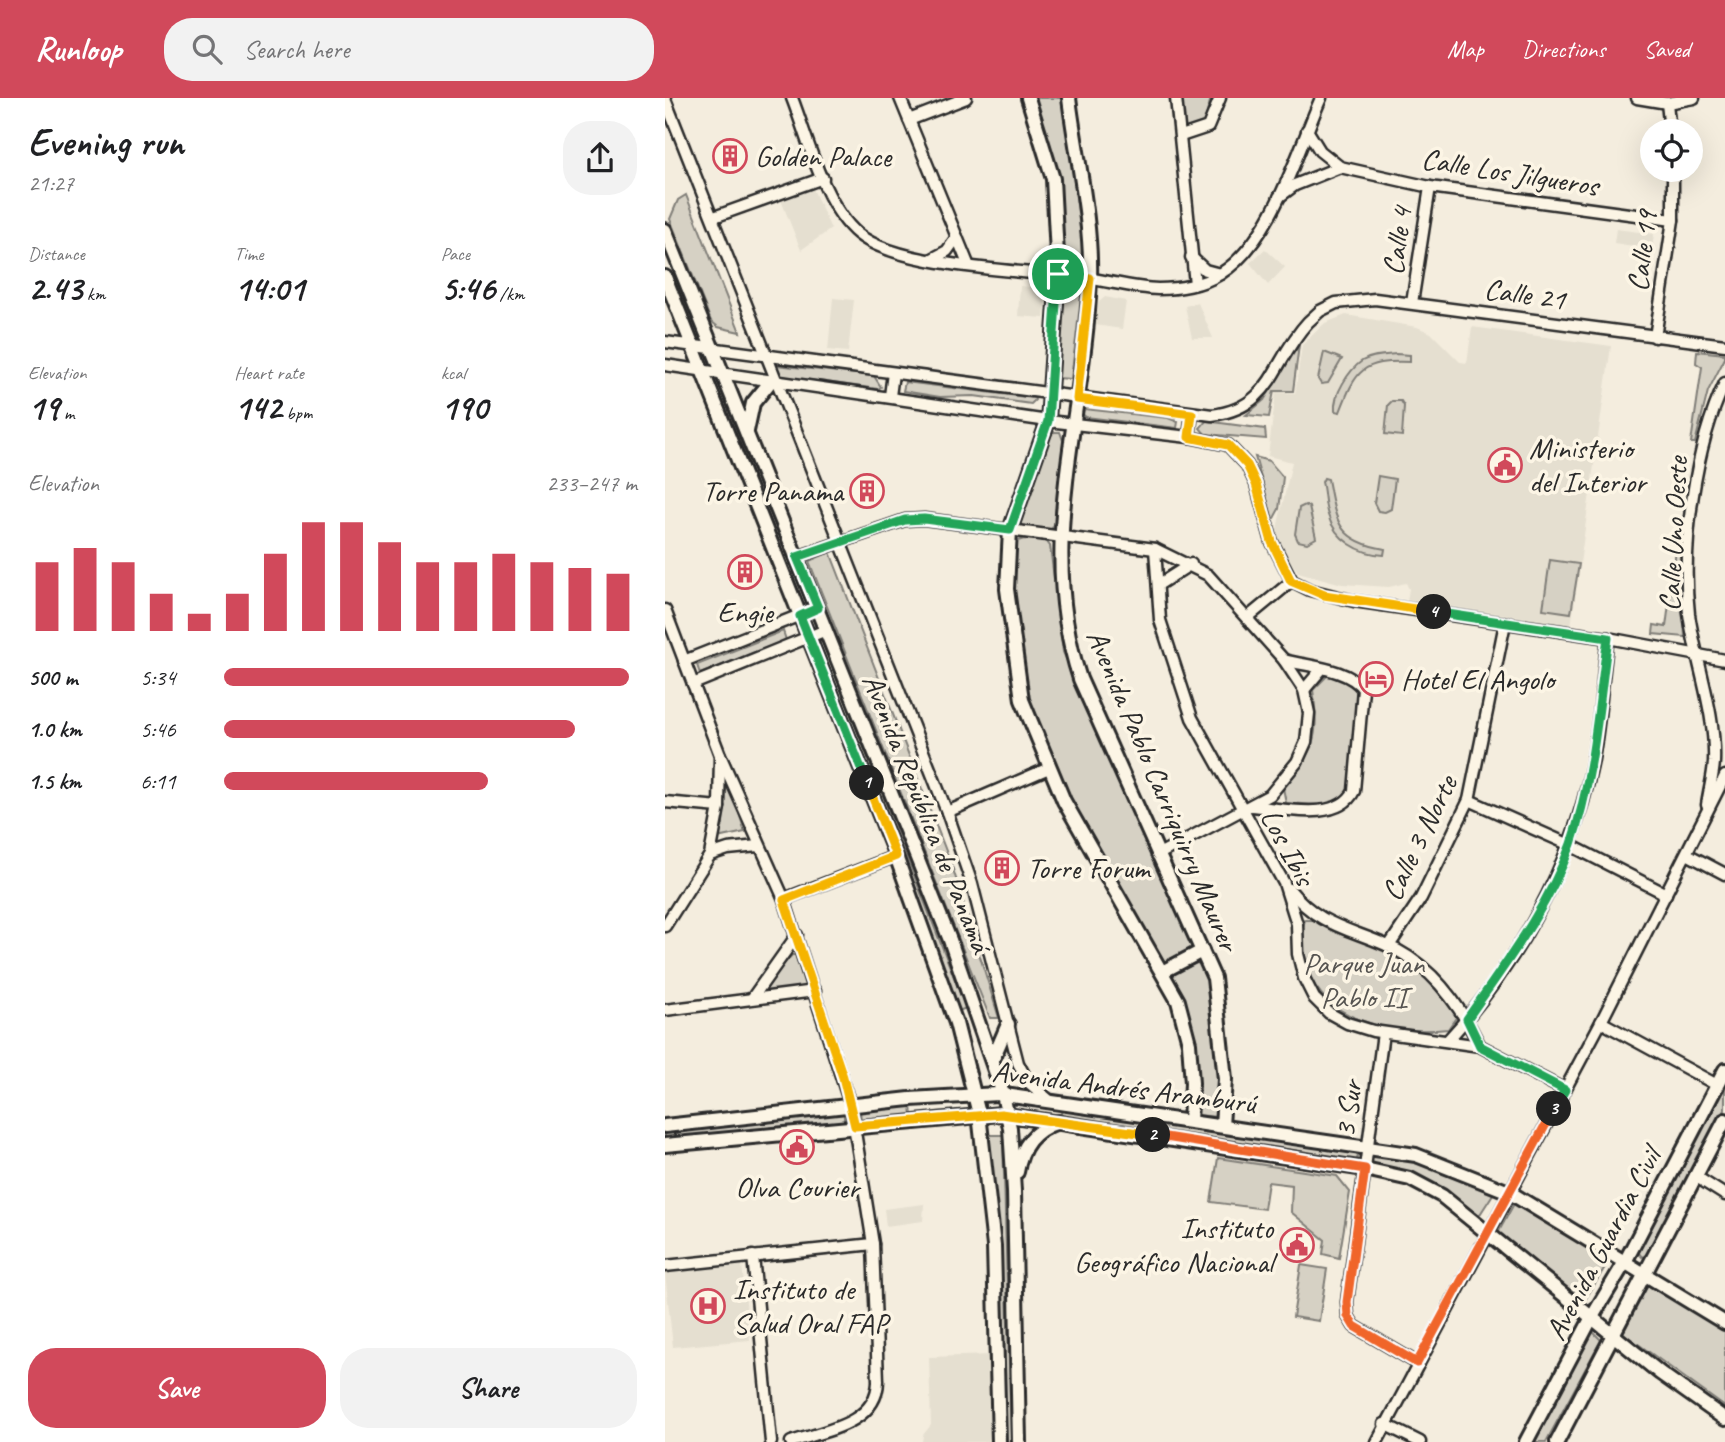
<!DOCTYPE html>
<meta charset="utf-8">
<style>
body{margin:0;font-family:Caveat,sans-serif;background:#f2f2f2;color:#202124;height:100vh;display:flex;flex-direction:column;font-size:26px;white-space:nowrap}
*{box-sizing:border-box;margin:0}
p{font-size:23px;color:#757577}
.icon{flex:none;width:38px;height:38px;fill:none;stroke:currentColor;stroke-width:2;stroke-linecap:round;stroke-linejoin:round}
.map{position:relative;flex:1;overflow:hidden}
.side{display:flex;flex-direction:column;background:#fff;width:665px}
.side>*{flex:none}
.tools{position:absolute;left:975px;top:21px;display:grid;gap:14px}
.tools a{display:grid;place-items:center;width:63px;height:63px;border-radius:50%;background:#fff;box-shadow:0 7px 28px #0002;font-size:35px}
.pin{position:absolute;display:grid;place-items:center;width:60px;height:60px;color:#fff;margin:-30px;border:4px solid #fff;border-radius:50%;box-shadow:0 2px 7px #0007}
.km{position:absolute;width:35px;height:35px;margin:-18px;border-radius:50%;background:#222;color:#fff;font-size:19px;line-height:35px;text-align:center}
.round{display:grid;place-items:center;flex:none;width:74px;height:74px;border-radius:28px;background:#f2f2f2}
.head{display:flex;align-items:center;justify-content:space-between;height:119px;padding:0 28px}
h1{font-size:38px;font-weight:700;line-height:52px}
.stats{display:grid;grid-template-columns:repeat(3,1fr);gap:10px;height:119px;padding:7px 28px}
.stats div{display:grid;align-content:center}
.stats b{font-size:35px;font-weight:700}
.stats small{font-size:19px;font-weight:400}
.stats p{font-size:19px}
.chart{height:196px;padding:14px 28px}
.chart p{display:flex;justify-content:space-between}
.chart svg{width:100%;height:126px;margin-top:7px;stroke:#d1495b;stroke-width:6}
.cta{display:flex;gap:14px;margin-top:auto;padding:14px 28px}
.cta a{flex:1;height:80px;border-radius:28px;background:#d1495b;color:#fff;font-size:28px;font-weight:700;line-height:80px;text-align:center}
.cta a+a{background:#f2f2f2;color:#202124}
ul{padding:0 28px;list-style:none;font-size:23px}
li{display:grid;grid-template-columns:112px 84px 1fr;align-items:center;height:52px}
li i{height:18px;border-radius:9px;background:#d1495b}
header{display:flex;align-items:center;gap:42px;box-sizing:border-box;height:98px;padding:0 35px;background:#d1495b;color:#fff}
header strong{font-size:33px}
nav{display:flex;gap:38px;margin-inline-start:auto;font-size:24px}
.search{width:490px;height:63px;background:#f2f2f2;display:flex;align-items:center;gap:18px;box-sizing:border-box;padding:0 24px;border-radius:28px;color:#757577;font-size:26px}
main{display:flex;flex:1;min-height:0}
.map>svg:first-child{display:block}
.built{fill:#e5dfd0}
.green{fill:#d6d1c4;stroke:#807e78;stroke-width:2}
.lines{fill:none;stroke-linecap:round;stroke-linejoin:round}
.minor-casing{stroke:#2b2b2b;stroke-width:15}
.major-casing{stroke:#2b2b2b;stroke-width:18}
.minor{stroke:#fcf5e5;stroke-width:10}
.major{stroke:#fcf5e5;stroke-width:12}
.split-1-casing{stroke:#fff;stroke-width:14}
.split-2-casing{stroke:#fff;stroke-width:14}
.split-3-casing{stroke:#fff;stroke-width:14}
.split-4-casing{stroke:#fff;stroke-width:14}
.split-5-casing{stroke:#fff;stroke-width:14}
.split-1{stroke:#22a559;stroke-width:9}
.split-2{stroke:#f5b400;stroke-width:9}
.split-3{stroke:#f0652b;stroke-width:9}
.split-4{stroke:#22a559;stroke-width:9}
.split-5{stroke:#f5b400;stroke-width:9}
.labels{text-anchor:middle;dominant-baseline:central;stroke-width:7;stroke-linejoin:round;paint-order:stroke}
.poi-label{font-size:30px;fill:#2b2b2b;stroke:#fcf5e5;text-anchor:start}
.street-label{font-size:30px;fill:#2b2b2b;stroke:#fcf5e5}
.park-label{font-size:30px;fill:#565451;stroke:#fcf5e5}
</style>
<header>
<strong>Runloop</strong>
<div class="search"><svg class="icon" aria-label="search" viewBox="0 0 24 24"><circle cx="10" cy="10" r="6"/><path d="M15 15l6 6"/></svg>Search here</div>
<nav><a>Map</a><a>Directions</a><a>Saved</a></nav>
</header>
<main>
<section class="side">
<div class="head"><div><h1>Evening run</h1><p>21:27</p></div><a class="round"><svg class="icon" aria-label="share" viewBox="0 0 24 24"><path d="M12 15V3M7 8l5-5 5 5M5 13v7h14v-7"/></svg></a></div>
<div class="stats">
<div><p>Distance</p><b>2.43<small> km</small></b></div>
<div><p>Time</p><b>14:01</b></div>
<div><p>Pace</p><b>5:46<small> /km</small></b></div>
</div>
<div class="stats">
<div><p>Elevation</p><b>19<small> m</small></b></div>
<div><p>Heart rate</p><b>142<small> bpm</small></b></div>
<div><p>kcal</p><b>190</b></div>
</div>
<div class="chart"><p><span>Elevation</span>233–247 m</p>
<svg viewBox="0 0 160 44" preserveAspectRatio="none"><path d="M5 44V20M15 44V15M25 44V20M35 44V31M45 44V38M55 44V31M65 44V17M75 44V6M85 44V6M95 44V13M105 44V20M115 44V20M125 44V17M135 44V20M145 44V22M155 44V24"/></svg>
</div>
<ul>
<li><b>500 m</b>5:34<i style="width:98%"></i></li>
<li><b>1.0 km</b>5:46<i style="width:85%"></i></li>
<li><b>1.5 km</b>6:11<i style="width:64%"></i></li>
</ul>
<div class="cta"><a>Save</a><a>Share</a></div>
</section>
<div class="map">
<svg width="1060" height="1344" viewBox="0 0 1060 1344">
<rect width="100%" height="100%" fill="#f4edde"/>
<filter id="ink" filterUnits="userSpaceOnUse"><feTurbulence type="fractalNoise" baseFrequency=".0143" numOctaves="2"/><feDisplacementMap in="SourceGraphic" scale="14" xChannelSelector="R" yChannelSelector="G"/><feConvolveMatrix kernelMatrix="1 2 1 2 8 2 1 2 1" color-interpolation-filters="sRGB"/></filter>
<g filter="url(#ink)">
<g class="built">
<path d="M148 91 166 131 136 152 116 102Z"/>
<path d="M951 131 989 136 987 151 949 145Z"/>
<path d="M600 151 620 169 603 187 585 165Z"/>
<path d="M355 188 382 191 379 220 353 218Z"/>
<path d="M440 199 461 203 457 231 430 227 434 204Z"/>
<path d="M168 200 189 202 183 254 163 252Z"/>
<path d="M533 205 548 240H527L520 208Z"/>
<path d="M681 217 752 229 766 235 795 264 802 265 807 229 946 248 906 528 742 503 744 491 741 485 724 489 677 486 633 474 612 444 611 435 627 364 603 358 611 294 630 295 637 247 660 225Z"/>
<path d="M259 1106 258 1123 221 1128 219 1111Z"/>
<path d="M77 1167 85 1242 8 1249 0 1175Z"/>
<path d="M327 1257 328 1344H257L258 1337 266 1327 264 1259Z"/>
</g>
<g class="green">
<path d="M367 0H398L420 168 414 173 399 171 396 142Z"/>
<path d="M517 0H546L539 25 519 32Z"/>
<path d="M21 97 75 234 53 229 46 223 5 121 13 102Z"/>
<path d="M407 183 417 191 406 281 392 280 397 188Z"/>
<path d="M634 247 628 293H609L604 319 581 317 599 302Z"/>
<path d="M1032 253 1060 256V260L1043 293 1030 345H1026L1037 269 1031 265Z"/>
<path d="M659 254 677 261 663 285 656 286 653 281Z"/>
<path d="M731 256 745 257V264C697 262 691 272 675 314L670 313C668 297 684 272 697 263 707 257 720 257 731 256Z"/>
<path d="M111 267 209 278 216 289 213 291 115 278Z"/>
<path d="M240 284 369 300 370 302 366 306 309 298 275 299 238 293Z"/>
<path d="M56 302 93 382 143 509 138 511Z"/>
<path d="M727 303H736L739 308 737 338 720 336 723 307Z"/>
<path d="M419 311 503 320 513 324 512 330 421 319 416 315Z"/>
<path d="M541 323 600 331 601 341 540 336 535 330Z"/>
<path d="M389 334H395L399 345 391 423 386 432 356 428 354 422 381 343Z"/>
<path d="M590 359 604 363 618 379 614 411 608 422Z"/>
<path d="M713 378 730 381 726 411 720 414 713 413 709 405Z"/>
<path d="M659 380 663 381C671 423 672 443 720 451L719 457C695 456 670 442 663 417 659 406 660 395 657 384Z"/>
<path d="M640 407 644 409 651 440 642 445 633 443 630 436 634 410Z"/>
<path d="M359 441 381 443 385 448 398 554 522 834 527 849 504 867 498 865C449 782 391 697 364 603 351 561 347 488 350 444Z"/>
<path d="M1011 451 1015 452 1020 539 988 536 989 527 1001 529Z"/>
<path d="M165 454 288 771 334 920H325L144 463Z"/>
<path d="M885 462 914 466 906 515 878 511Z"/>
<path d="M118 533 121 542 35 576 32 567Z"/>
<path d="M157 542 301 910 294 913 152 544Z"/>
<path d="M664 576 689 586C699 615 691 671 680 701L668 708 621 705 618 690C649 652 655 641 648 592Z"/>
<path d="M59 683 64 684 80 734 52 740 58 727Z"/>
<path d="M640 822H651C676 832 705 839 728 852 746 863 787 897 792 918L783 931C729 937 649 924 640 859 638 845 635 835 640 822Z"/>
<path d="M127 857H132L143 889 98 896V889Z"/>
<path d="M531 865 537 866 550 908 554 982 552 1019 532 1017 504 877Z"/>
<path d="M1060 983V1012L985 1155 977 1159 972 1153Z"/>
<path d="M246 1006 247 1019 196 1024 195 1011Z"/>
<path d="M398 1010 689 1054 693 1058 691 1064 398 1021 395 1018Z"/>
<path d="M179 1012V1025L0 1043V1032Z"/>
<path d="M323 1037H338L346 1344H340L330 1118Z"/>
<path d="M706 1055 751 1061 830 1093 812 1121 705 1067Z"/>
<path d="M553 1060 672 1078 685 1094 674 1160 658 1156 660 1142 626 1114 627 1087 603 1084 599 1111 546 1104Z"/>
<path d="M851 1102 945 1161 918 1205 833 1135Z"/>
<path d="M636 1167 662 1171 654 1223 628 1219Z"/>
<path d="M984 1185 1060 1230V1309L958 1235Z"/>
<path d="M927 1233 936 1242 881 1344H867Z"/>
</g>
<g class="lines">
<g class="minor-casing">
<g id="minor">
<path d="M127 0C143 41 159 108 193 136 234 170 365 173 420 180 444 183 469 190 493 191 513 191 538 187 555 176 607 144 632 54 656 0"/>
<path d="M235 0 303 166"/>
<path d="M511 0 530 186"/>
<path d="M972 0 1002 5 1029 0"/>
<path d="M0 1 282 714 307 786 353 965 363 984 384 1002"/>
<path d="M1002 5 1005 33"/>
<path d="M244 22 301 0"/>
<path d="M642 32 655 53 675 69 765 89 1008 122"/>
<path d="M516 38 543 29 555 0"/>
<path d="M614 99 630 87 675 69"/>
<path d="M49 119 158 80"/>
<path d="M526 159 540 172 555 176"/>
<path d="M267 161 282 153 292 139"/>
<path d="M747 205 765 89"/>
<path d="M990 239 1008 122V72"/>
<path d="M0 244 547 317C609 309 606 264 643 224L655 213 671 205 710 201 1060 247"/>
<path d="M0 267 383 323 524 339 563 347 582 367 591 386 607 444 627 483 645 492 689 503 943 540 1060 562"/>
<path d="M225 298 228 275"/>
<path d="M524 339 527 315"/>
<path d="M490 451 495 522 527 620 619 785 632 826 633 856 639 880 649 900 664 915 682 925 708 933 815 948 900 992"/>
<path d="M132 459 240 422 259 421 490 451 543 477 619 562 639 592 644 615 641 644 632 664 605 697 492 757"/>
<path d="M493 487 526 466"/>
<path d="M0 512 55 657 54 709 45 757 0 828"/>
<path d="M582 520 627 483"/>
<path d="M19 563 153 510"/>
<path d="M28 586 161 532"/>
<path d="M639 592 655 573"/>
<path d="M55 657 119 801 186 1009 208 1146 213 1283C212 1326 159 1333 126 1344"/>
<path d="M804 702 905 747 1001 796"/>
<path d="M0 704 54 709"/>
<path d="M1042 707C1044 693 1048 679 1049 664 1051 615 1031 565 1024 516 1016 448 1030 347 1060 285"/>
<path d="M586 708C616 710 673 725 689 693L698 591C683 570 644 569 619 562"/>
<path d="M282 714 384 670"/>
<path d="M1022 756 1060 776"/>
<path d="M45 757 63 751 93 748"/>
<path d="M624 791C653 827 682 830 721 847 765 865 795 907 815 948"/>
<path d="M119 801 231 758"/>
<path d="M724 848 756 800 804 702 840 525"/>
<path d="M88 899 132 837"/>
<path d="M0 912 150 893"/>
<path d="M936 924 1052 987"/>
<path d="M718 935 682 1204 683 1218 689 1228 752 1265"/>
<path d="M783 942C853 866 906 768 927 667 935 625 937 582 943 540"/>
<path d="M1030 1078 1060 1097"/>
<path d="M88 1158 106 1344"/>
<path d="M0 1168 208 1146"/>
<path d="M719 1326 755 1344"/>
<path d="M712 1344 936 924 1060 678"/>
</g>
</g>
<g class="major-casing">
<g id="major">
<path d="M363 0 388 81 393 176 383 323 345 432 342 491 357 602 399 703 513 903 524 945 527 985 525 1023"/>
<path d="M404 0C411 57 427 123 425 180 420 318 370 444 415 581L549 880 560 981 557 1028"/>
<path d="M0 132 285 842 338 996 345 1030 349 1093 354 1344"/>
<path d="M0 179 231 758 291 925 314 1016 329 1148 334 1344"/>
<path d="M82 333 88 305 106 283"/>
<path d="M497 874 537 853"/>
<path d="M328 961 343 926"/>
<path d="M0 1028 245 1001 333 996 751 1057 844 1094 1060 1225"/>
<path d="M0 1047 336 1016 700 1071 745 1081 777 1098 995 1275 1060 1321"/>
<path d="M352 1074C356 1049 368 1032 393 1024"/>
<path d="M861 1344 927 1219 960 1164 1060 972"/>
<path d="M892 1344 1060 1022"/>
</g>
</g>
<use href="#minor" class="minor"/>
<use href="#major" class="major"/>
</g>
</g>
<g class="lines" filter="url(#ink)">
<g class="split-1-casing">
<path id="split-1" d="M202 685 135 518 153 510 132 459 240 422 259 421 345 432 383 323 393 176"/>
</g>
<g class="split-2-casing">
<path id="split-2" d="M202 685 231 758 119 802 178 979 190 1028 336 1016 488 1037"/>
</g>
<g class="split-3-casing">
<path id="split-3" d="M488 1037 700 1071 682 1204 683 1218 689 1228 752 1265 889 1011"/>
</g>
<g class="split-4-casing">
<path id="split-4" d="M769 514 943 540C933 609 929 679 906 746 883 810 840 866 802 921L815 948 900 992 889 1011"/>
</g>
<g class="split-5-casing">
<path id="split-5" d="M393 176 425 180 412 301 527 316 524 339 563 347 582 367 591 386 607 444 626 483 659 497 769 514"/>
</g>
<use href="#split-1" class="split-1"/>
<use href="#split-2" class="split-2"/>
<use href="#split-3" class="split-3"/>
<use href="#split-4" class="split-4"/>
<use href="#split-5" class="split-5"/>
</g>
<defs>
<g id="building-ring" transform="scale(1.75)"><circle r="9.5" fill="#fcf5e5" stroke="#d1495b" stroke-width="1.5"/><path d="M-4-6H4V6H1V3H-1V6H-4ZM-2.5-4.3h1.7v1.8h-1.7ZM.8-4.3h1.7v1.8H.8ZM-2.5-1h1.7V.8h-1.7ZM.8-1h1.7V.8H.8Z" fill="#d1495b"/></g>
<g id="civic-ring" transform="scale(1.75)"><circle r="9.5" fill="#fcf5e5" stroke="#d1495b" stroke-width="1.5"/><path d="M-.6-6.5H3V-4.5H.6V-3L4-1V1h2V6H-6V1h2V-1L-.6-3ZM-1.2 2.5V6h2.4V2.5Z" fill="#d1495b"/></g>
<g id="hotel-ring" transform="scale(1.75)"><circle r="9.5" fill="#fcf5e5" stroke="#d1495b" stroke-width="1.5"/><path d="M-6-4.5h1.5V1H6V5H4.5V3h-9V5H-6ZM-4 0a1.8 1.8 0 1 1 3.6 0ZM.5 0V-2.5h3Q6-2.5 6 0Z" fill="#d1495b"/></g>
<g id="hospital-ring" transform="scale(1.75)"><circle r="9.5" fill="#fcf5e5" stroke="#d1495b" stroke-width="1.5"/><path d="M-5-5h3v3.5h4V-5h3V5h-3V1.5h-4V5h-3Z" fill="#d1495b"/></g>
</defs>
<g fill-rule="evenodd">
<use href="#building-ring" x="65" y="58"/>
<use href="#civic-ring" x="840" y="367"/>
<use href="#building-ring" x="202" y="393"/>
<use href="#building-ring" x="80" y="474"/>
<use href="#hotel-ring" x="711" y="581"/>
<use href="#building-ring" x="337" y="770"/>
<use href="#civic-ring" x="132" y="1049"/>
<use href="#civic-ring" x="632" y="1147"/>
<use href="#hospital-ring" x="43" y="1208"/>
</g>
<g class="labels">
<g class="poi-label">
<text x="90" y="58">Golden Palace</text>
<text x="864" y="350">Ministerio<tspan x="864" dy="34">del Interior</tspan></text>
<text x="178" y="393" text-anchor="end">Torre Panama</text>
<text x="80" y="514" text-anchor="middle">Engie</text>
<text x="736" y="581">Hotel El Angolo</text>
<text x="362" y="770">Torre Forum</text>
<text x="132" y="1089" text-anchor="middle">Olva Courier</text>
<text x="608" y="1130" text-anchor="end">Instituto<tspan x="608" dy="34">Geográfico Nacional</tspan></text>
<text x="68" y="1191">Instituto de<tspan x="68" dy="34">Salud Oral FAP</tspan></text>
</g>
<g class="street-label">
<text transform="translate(845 74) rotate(9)">Calle Los Jilgueros</text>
<text transform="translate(732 143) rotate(-82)">Calle 4</text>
<text transform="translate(977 153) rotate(-83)">Calle 19</text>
<text transform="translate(860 196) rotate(8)">Calle 21</text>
<text transform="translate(1008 436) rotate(-87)">Calle Uno Oeste</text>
<text transform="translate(498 692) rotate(67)">Avenida Pablo Carriquirry Maurer</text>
<text transform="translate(262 715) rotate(68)">Avenida República de Panamá</text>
<text transform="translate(754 740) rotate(-64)">Calle 3 Norte</text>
<text transform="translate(623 749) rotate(62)">Los Ibis</text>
<text transform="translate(459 989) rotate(7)">Avenida Andrés Aramburú</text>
<text transform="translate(683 1011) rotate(-82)">3 Sur</text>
<text transform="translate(938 1146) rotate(-62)">Avenida Guardia Civil</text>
</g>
<g class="park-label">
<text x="699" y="865">Parque Juan<tspan x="699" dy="34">Pablo II</tspan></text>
</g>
</g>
</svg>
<div class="tools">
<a><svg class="icon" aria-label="locate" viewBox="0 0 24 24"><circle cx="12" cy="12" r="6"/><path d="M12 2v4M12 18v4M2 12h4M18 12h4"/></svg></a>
</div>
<div class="pin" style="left:393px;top:176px;background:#1e9e55"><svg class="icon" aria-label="arrive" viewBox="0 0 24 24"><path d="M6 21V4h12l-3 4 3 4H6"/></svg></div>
<b class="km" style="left:202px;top:685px">1</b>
<b class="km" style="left:488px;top:1037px">2</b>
<b class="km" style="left:889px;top:1011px">3</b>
<b class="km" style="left:769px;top:514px">4</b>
</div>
</main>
